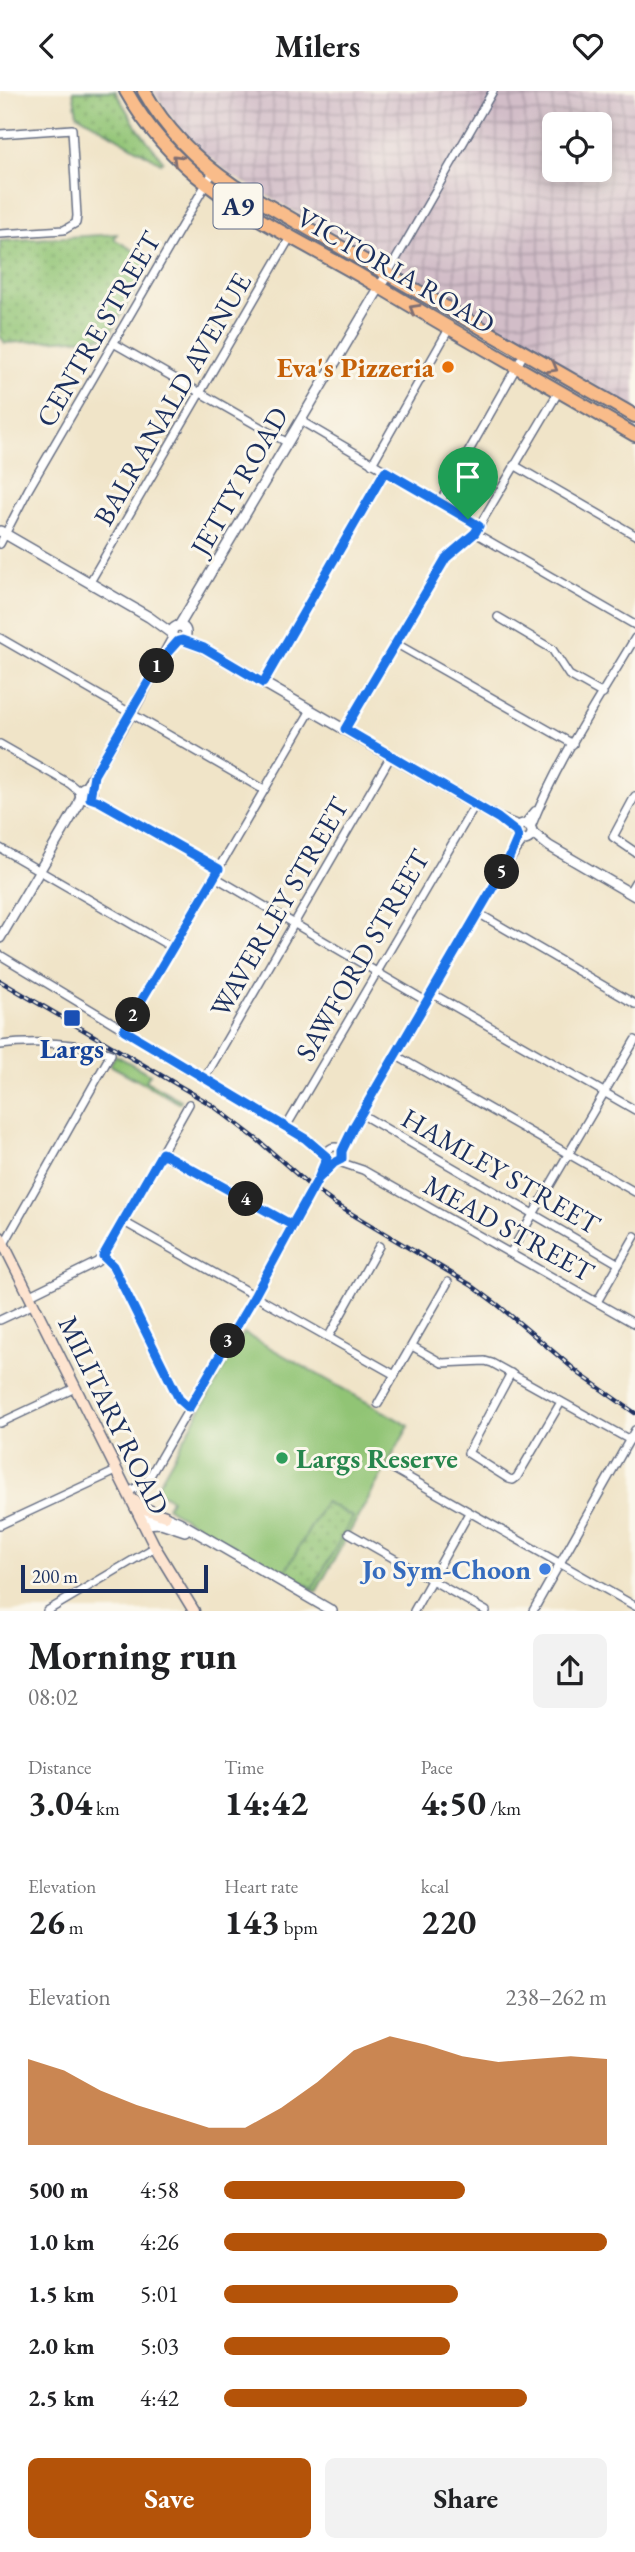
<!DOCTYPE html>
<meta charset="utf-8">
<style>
body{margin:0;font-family:"EB Garamond",serif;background:#f2f2f2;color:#202124;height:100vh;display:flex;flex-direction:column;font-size:26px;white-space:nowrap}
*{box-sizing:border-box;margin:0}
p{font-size:23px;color:#757577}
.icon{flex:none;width:38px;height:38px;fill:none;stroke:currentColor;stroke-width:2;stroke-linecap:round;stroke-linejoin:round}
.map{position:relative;height:1520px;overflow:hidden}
.drawer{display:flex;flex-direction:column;background:#fff;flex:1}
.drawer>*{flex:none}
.fabs{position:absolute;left:542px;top:21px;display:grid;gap:14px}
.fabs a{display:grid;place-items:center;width:70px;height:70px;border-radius:10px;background:#fff;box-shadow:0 4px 18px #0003;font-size:35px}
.scale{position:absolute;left:21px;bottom:18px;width:187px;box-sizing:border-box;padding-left:7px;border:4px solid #1b2f5e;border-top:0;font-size:19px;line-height:24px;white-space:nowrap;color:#1b2f5e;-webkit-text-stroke:5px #fbf7ec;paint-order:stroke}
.pin{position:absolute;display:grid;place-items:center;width:60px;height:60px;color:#fff;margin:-72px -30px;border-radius:50% 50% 50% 0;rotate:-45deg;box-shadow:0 0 7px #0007}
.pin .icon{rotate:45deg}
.km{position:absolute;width:35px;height:35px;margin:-18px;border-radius:50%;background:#222;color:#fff;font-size:19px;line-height:35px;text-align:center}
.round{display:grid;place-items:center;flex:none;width:74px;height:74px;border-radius:10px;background:#f2f2f2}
.summary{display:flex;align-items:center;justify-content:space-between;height:119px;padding:0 28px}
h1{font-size:38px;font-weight:700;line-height:52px}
.metrics{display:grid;grid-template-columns:repeat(3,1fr);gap:10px;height:119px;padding:7px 28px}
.metrics div{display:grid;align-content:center}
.metrics b{font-size:35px;font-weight:700}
.metrics small{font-size:19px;font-weight:400}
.metrics p{font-size:19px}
.chart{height:196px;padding:14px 28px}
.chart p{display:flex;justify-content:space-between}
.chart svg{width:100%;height:126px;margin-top:7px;fill:#b45309;opacity:.7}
.primary-button{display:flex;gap:14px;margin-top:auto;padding:14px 28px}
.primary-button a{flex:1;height:80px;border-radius:10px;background:#b45309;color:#fff;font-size:28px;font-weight:700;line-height:80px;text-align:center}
.primary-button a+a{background:#f2f2f2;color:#202124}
ul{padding:0 28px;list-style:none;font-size:23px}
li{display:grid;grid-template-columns:112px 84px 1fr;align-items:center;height:52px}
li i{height:18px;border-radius:9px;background:#b45309}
header{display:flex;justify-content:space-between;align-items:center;height:91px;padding:0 28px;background:#fff;font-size:32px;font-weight:700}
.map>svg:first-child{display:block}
.industrial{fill:url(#industrial-grid);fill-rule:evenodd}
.grass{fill:#91c475;stroke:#567a6a;stroke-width:2}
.park{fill:url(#park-dots);stroke:#567a6a;stroke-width:2}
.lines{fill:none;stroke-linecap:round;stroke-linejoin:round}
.minor-casing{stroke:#666e83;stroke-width:10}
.tertiary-casing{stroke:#666e83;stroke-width:12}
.secondary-casing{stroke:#666e83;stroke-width:13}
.trunk-casing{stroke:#666e83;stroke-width:16}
.minor{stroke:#fff;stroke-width:7}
.tertiary{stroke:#fff;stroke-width:9}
.secondary{stroke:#fde4d0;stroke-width:10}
.trunk{stroke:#f9bc8a;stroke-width:12}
.rail-casing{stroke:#1b2f5e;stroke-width:4.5}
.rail{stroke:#fbf7ec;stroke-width:2;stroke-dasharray:5;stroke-linecap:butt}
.oneway{stroke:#7f6e72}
.route-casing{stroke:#fff;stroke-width:14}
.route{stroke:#1a73e8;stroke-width:9}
.food-dot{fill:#e8710a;stroke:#fbf7ec;stroke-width:2.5}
.transit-dot{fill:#1a4fb4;stroke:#fbf7ec;stroke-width:2.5}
.leisure-dot{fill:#2e9e5b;stroke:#fbf7ec;stroke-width:2.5}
.shop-dot{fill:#3f7fe0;stroke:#fbf7ec;stroke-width:2.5}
.labels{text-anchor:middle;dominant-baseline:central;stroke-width:6;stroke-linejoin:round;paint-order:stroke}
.shield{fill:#fbf7ec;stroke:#5e6b89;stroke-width:2}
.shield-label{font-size:26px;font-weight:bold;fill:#1b2f5e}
.street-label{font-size:28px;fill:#1b2f5e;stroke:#fbf7ec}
.food-label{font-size:28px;font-weight:bold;fill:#c56008;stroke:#fbf7ec;text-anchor:end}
.transit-label{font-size:28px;font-weight:bold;fill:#164399;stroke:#fbf7ec}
.leisure-label{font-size:28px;font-weight:bold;fill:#27864d;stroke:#fbf7ec;text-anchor:start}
.shop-label{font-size:28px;font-weight:bold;fill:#366cbe;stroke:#fbf7ec;text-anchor:end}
</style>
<header><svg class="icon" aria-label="back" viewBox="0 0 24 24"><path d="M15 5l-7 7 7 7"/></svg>Milers<svg class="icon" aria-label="heart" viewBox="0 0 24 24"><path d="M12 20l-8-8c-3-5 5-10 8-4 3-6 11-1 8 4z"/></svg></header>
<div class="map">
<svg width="635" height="1520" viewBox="0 0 635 1520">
<defs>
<pattern id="industrial-grid" width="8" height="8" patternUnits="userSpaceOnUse" patternTransform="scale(1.75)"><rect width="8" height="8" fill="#d2bdc8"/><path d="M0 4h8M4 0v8" fill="none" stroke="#aa9aa6"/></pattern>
<pattern id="park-dots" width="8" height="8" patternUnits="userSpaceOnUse" patternTransform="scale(1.75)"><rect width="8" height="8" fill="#91c475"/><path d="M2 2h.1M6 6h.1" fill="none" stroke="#76a063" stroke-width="1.8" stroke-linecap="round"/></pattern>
</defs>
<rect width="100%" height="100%" fill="#fbf7ec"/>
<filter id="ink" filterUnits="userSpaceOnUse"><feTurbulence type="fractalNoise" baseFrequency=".0143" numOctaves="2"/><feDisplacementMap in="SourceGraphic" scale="14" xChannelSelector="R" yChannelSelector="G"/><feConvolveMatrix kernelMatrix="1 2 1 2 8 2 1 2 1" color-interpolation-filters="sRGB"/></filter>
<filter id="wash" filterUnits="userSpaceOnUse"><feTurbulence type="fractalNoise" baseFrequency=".00686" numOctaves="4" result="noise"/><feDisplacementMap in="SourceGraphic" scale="28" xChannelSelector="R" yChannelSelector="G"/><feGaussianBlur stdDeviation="1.57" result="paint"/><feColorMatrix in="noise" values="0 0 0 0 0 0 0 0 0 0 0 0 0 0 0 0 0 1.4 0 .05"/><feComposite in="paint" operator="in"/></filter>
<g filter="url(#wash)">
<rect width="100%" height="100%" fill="#f0e4c8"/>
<path class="industrial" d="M153 0H635V318L231 84 202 60 176 33ZM555 33H600V79H555Z"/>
<g class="grass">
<path d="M115 964 150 983 146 990 181 1009 179 1012 110 974Z"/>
<path d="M244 1242 409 1335 316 1501 170 1419 167 1416 171 1408 155 1399Z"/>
</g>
<g class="park">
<path d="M73 0H115L136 35 163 70 161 72 77 23Z"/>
<path d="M117 143 114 148 152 170 108 246 5 252 0 245V150Z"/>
<path d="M325 1411 353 1426 313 1497 285 1481Z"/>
</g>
</g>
<g filter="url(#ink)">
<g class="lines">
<g class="minor-casing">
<g id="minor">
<path d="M0 43 72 38 77 125 76 132 64 139 0 143"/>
<path d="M388 182 493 0"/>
<path d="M115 253 288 352"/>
<path d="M301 330 479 435"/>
<path d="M372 373 449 238"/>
<path d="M514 374 635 444"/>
<path d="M440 411 525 261"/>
<path d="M475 442 635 534"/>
<path d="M0 453 28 399 213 81"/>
<path d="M90 491 291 145"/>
<path d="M498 526 552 558 569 584 603 603"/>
<path d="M0 547 264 699"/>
<path d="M395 552 573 653"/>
<path d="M263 592 385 381"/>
<path d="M345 638 446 467 475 442 559 300"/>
<path d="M0 653 70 693 81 702"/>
<path d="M635 705 613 746 635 761"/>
<path d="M90 707 99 710 219 778"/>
<path d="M524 733 535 720"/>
<path d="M531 736C557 670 599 608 635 547"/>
<path d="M0 757 173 857"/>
<path d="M512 761 518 746"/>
<path d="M215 786 426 910"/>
<path d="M629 801 635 791"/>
<path d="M478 822 635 913"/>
<path d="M0 864 306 1048 327 1063"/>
<path d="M431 902 635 1019"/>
<path d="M124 939 311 619"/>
<path d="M0 954C32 950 81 951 111 963L4 1153"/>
<path d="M395 964 635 1101"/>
<path d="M204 988 391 665"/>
<path d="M361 1023 619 1173"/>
<path d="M286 1036 475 714"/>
<circle cx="335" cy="1064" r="8"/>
<path d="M342 1060 361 1023 506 774 524 749"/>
<path d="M161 1062 292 1134"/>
<path d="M339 1071 363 1079 635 1233"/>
<path d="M124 1131 395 1284"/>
<path d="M511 1161 635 949"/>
<path d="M103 1165 112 1175 179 1308 189 1317"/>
<path d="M30 1204 97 1171 103 1165 189 1013"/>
<path d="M597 1211 635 1145"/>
<path d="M0 1229 34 1213"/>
<path d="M329 1245 379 1155"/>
<path d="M412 1255 442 1272 485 1270 492 1272 630 1349"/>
<path d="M511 1282 468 1362 509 1388 513 1389 517 1386 561 1311"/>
<path d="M378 1313 448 1191"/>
<path d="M0 1332 75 1297"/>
<path d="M390 1376 635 1515"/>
<path d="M127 1402 147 1390 255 1204 328 1067"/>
<path d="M0 1434 116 1380"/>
<path d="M349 1442 486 1520"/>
<path d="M47 1520 155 1456"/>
<path d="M414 1520 469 1422"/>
<path d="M533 1520 635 1339"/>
</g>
</g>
<g class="tertiary-casing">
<g id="tertiary">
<path d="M0 440 149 526 171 542"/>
<circle cx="179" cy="542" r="7"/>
<path d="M179 535 388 182"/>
<path d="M182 549 203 557 498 727 519 735"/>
<path d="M86 696 131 623 173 547"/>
<circle cx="86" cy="702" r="6"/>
<circle cx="524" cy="741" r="8"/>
<path d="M533 742 549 755 635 805"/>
<path d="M0 847 77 716 81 705"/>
<path d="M140 1426 165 1425 179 1431 332 1520"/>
<path d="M143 1433 161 1432 185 1440"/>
</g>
</g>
<g class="secondary-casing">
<g id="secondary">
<path d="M0 1146 155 1456 194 1520"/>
<path d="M135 1410 142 1417 165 1425"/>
</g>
</g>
<g class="trunk-casing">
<g id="trunk">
<path d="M126 0C184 104 282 137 378 195 463 246 549 294 635 344"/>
<path d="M144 0C166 39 197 70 234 95L635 325"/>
</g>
</g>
<use href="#minor" class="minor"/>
<use href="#tertiary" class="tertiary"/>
<use href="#secondary" class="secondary"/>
<use href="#trunk" class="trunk"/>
<g class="rail-casing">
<path id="rail" d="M0 890 212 1014 259 1050 308 1093 335 1113 471 1194 498 1214 581 1284 635 1322"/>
</g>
<use href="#rail" class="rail"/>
</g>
<defs><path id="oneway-chevron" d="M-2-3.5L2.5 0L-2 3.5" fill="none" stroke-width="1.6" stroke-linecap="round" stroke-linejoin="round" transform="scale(1.75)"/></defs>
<g class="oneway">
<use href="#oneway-chevron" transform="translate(177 68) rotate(-136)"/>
<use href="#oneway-chevron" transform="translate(414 218) rotate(-150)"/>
<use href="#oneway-chevron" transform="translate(553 277) rotate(30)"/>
</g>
</g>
<g class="lines" filter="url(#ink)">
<g class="route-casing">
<path id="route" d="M468 428 385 380 263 592 204 557 182 549 178 550 161 569 94 684 90 707 99 710 219 778 124 939 306 1048 327 1066 318 1088 255 1204 189 1317 179 1308 113 1175 103 1165 162 1062 292 1134 318 1088 334 1072 342 1068V1060L354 1035 506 774 518 746 516 741 498 727 345 638 446 467 475 442 479 435 468 428"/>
</g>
<use href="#route" class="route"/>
</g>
<circle class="food-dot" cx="448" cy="276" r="7"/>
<rect class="transit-dot" x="63" y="918" width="18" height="18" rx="3.5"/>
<circle class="leisure-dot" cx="282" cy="1367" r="7"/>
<circle class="shop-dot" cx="545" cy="1478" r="7"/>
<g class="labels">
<rect class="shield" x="213.5" y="92.5" width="49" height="45" rx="5"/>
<g class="shield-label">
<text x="238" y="115">A9</text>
</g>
<g class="street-label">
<text transform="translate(396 179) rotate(30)">VICTORIA ROAD</text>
<text transform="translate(98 238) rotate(-60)">CENTRE STREET</text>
<text transform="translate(172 308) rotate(-60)">BALRANALD AVENUE</text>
<text transform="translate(239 390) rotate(-60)">JETTY ROAD</text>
<text transform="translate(279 816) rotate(-60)">WAVERLEY STREET</text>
<text transform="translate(362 864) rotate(-60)">SAWFORD STREET</text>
<text transform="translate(501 1080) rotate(30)">HAMLEY STREET</text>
<text transform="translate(509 1137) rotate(29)">MEAD STREET</text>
<text transform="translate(114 1324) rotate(64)">MILITARY ROAD</text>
</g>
<g class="food-label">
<text x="434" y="276">Eva's Pizzeria</text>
</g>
<g class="transit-label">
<text x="72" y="957">Largs</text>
</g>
<g class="leisure-label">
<text x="296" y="1367">Largs Reserve</text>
</g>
<g class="shop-label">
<text x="531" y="1478">Jo Sym-Choon</text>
</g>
</g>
</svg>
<div class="fabs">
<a><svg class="icon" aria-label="locate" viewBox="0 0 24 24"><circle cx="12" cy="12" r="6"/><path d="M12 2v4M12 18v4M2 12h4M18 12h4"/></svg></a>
</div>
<div class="scale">200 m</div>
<div class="pin" style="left:468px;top:428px;background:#1e9e55"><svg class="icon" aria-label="arrive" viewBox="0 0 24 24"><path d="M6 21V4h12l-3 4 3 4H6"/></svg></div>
<b class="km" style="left:157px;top:575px">1</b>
<b class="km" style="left:133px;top:924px">2</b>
<b class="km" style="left:228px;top:1250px">3</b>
<b class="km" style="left:246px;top:1108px">4</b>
<b class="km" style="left:502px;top:781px">5</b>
</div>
<section class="drawer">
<div class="summary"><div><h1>Morning run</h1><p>08:02</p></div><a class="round"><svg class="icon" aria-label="share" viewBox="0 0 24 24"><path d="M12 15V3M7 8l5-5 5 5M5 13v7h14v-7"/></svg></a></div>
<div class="metrics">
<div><p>Distance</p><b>3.04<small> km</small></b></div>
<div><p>Time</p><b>14:42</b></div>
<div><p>Pace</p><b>4:50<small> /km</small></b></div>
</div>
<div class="metrics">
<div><p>Elevation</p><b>26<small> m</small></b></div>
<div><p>Heart rate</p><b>143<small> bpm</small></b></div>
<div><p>kcal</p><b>220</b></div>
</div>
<div class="chart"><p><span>Elevation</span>238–262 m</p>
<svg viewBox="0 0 160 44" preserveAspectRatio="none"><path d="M0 44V14L10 18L20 25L30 30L40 34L50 38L60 38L70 31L80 22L90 11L100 6L110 9L120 13L130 15L140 14L150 13L160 14V44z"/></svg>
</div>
<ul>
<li><b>500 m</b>4:58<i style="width:63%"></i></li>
<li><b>1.0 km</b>4:26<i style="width:100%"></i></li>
<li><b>1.5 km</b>5:01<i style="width:61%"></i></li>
<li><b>2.0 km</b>5:03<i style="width:59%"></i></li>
<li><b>2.5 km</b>4:42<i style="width:79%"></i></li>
</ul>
<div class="primary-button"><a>Save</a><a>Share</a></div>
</section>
